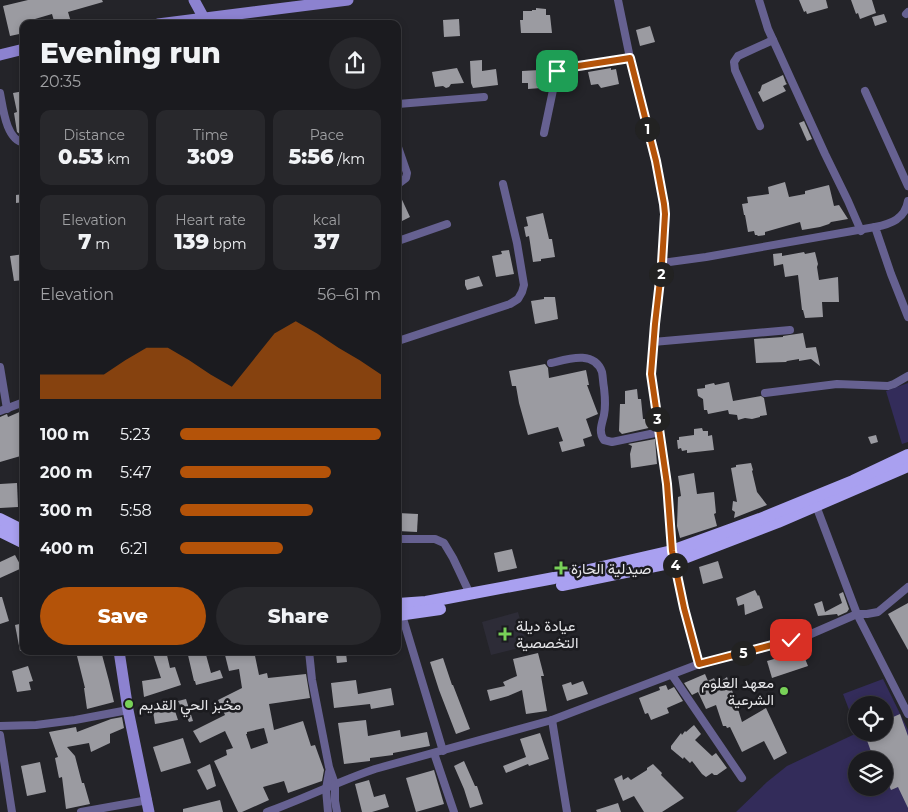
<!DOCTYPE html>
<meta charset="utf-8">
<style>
body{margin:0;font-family:Montserrat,Vazirmatn,sans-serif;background:#28282c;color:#f1f3f6;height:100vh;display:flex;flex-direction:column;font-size:19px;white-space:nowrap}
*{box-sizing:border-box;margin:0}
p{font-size:16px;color:#a0a1a4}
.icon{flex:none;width:28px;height:28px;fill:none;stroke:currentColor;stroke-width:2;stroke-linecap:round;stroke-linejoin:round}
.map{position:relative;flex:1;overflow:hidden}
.panel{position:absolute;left:20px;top:20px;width:381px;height:635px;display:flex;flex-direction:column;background:#1b1b1f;border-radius:10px;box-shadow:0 2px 8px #0003,0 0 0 1px #39393d}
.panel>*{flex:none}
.controls{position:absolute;left:848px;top:696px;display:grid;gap:10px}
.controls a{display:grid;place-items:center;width:45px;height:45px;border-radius:50%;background:#1b1b1f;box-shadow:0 2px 8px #0003,0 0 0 1px #39393d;font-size:25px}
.pin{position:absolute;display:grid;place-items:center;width:42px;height:42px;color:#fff;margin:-21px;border-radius:10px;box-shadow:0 2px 8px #0006}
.km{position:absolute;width:25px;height:25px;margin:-12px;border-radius:50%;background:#222;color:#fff;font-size:14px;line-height:25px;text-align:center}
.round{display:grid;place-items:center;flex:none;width:52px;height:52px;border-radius:26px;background:#28282c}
.head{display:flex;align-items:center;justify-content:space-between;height:85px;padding:0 20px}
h1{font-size:28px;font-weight:800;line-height:38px}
.metrics{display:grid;grid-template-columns:repeat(3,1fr);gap:8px;height:85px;padding:5px 20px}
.metrics div{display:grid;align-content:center;border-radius:10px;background:#28282c;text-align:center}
.metrics b{font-size:21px;font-weight:800}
.metrics small{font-size:14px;font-weight:400}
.metrics p{font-size:14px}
.chart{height:140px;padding:10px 20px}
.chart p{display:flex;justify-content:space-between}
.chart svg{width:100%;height:90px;margin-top:5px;fill:#b45309;opacity:.7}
.cta{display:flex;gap:10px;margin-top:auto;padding:10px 20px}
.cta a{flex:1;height:58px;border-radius:30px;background:#b45309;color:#fff;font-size:20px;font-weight:800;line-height:58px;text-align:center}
.cta a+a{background:#28282c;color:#f1f3f6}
ul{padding:0 20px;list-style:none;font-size:16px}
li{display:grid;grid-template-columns:80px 60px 1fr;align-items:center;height:38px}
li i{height:12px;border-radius:6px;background:#b45309}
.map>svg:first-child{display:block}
.built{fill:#2d2c37}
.green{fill:#332c5a;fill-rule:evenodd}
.building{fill:#9b9ba1;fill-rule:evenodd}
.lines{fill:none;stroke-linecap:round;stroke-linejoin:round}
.street{stroke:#666191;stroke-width:8}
.secondary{stroke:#8c82d0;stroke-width:11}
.primary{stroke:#a9a0f0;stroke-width:12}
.route-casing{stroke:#fff;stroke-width:10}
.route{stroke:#b45309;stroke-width:6}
.poi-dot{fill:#78d158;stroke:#1b1b1f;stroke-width:2}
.labels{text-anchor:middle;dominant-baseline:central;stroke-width:5;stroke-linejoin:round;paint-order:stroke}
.poi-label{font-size:15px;fill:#e6e6e9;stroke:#1b1b1f;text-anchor:start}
</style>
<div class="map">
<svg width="908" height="812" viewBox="0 0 908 812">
<rect width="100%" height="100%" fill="#242429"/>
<path class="built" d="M518 612 527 646 491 655 482 622Z"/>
<g class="green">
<path d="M908 383V442L902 444 886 391Z"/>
<path d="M883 679 908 730V812H736L767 782 787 766 857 733 884 732V705H856V728L843 694ZM856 760H884V788H856Z"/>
</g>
<g class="building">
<path d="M28 0H102L103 2 68 12 71 22 66 24H60L59 20 54 21 52 14 35 19 36 24H24V33L10 36 3 6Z"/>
<path d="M799 0H826L828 8 807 14 806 11 804 12Z"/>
<path d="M851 0H872L876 13 860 19 858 13 856 14Z"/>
<path d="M536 8 546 9V15H550L552 33H521L520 20H523V11H532V10H536Z"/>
<path d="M884 14 887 22 875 26 872 17Z"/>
<path d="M459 19 460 36 444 37 443 20Z"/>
<path d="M650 26 655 42 640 46 636 30Z"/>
<path d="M482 60V71L496 69 498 85 473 88 471 83 470 61Z"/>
<path d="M457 68 464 83 451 84 449 87 446 88 443 86 435 87 432 72Z"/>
<path d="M611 68V70L616 69 619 84 601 88 598 84 591 85 588 72Z"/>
<path d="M540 70 541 88 528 89V83H522V71Z"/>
<path d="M783 75 786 83 787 84 783 86 786 91 763 102 758 92 760 91 762 85Z"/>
<path d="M24 91V137L17 132 14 113 17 112 13 93Z"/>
<path d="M804 121 812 139 807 141 799 123Z"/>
<path d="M785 182 789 197 805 194V191L829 185 834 206 839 205 848 219 831 222 829 224 820 227 802 230 800 222 765 232V235L758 236 757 235H755L754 231 748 232 745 215H744L742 204 748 203 747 197 769 194 768 187Z"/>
<path d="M398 191 410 217 398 223Z"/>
<path d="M24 194V202L16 203V195Z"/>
<path d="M543 213 549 239H552L555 257 541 259V261L533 262 529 236 526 237 524 227 528 226 526 217Z"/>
<path d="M509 250 514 274 496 277 492 256 502 254 501 251Z"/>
<path d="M804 252 805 254 815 252 818 264 817 267 819 280 838 277 839 302H822L823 317 805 318 803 310H802L798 275 785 277 783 264 774 266 773 254 782 253V256Z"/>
<path d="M24 254V280L14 281 10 256Z"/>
<path d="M479 276 483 286 467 290 465 285V280Z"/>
<path d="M544 297H555L558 319 535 324 531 301 544 299Z"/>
<path d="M803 333 806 348 816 347 820 366 811 359 799 361V359L787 361 786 362 756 363 754 339 783 337V336Z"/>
<path d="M545 364 548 368 549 378 586 370 589 385H587L598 414 586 419 592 436 583 439 585 446 562 452 559 442 563 441 558 427 528 435 519 403 516 386H512L509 371Z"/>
<path d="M729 382 733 401 761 396 764 398 767 415 760 416V417L752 419 745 418 738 420 737 415 729 414 728 410 708 414 707 410H704L703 399 698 396 697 389 705 388V385L714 383 715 385Z"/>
<path d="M637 389 638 399H641L643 419H652L653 427 622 434 619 431 620 404H625V391Z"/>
<path d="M24 410V455L0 462V417L7 414 8 417Z"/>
<path d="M702 428 703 431H708V436L712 435 714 450 687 453V450L682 451 681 448 678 449 677 440H679V437L694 435V429Z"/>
<path d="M876 435 878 442 871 444 868 437Z"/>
<path d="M655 439 657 464 631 468 630 454 632 446 628 444Z"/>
<path d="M751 463 753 470 752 471 757 492 767 505 734 518 735 512 732 510 733 501 737 502 731 468 736 467V465Z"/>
<path d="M694 473 697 494 714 492 716 513 714 514 717 526 680 538 677 526 678 497 681 496 678 476Z"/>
<path d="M17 483 18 507 0 508V484Z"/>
<path d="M398 513 418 514 417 532 398 531Z"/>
<path d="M512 549 517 568 498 572 494 553Z"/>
<path d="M15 555 22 568 0 578V562Z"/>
<path d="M718 561 723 578 703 584 699 567Z"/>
<path d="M755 590 758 596 759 595 763 608 745 615 744 604 738 606 736 598Z"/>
<path d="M843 592 849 609 847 612 838 616 837 614 818 616 814 604 822 601 825 612 842 603 839 594Z"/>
<path d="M0 597H2L9 621 0 624Z"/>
<path d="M908 603V650L888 614Z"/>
<path d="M24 623V650L20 651 15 625Z"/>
<path d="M96 651H101L109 681 114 702 87 709 84 688H85L77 656Z"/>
<path d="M155 651H166L170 668 175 667 181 685 144 697 142 681 161 678 153 654H155Z"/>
<path d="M187 651H205L211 673 220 670 223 678 196 685 195 681H194Z"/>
<path d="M224 651H254L259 675 267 673 268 678 306 674 310 698 269 704 274 730 303 721 311 746 315 745 324 770 322 781 288 793 284 781 263 787 269 800 242 812H238L214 761 227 755 226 750 233 748 225 731 200 743 193 731 225 715 218 700 242 688 239 669 229 671ZM264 728 268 743 251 749 246 734H247V732Z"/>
<path d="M802 651 808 666 772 678 767 661Z"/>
<path d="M346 653 347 662 337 663 336 654Z"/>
<path d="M538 653 544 676H541L547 711 526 714 522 690 508 696 490 701 487 690 505 686 503 682 517 676 513 659Z"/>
<path d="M443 658 452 685H453L470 729 456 734 439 690 430 662Z"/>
<path d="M28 666 33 681 29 682 31 690 17 692 12 671Z"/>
<path d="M705 674 708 681 714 678 717 684 727 677 733 693 742 722 766 708 787 753 774 760 764 741 742 752 730 727 727 728 726 726H723L716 705 706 709 698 692 692 695 684 683Z"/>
<path d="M356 680 358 694 391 688 394 705 371 709 370 704 334 708 331 683Z"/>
<path d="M583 681 588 694 567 701 562 685 571 682 572 685Z"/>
<path d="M666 685 668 690 674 687 683 701 667 708 669 713 651 720 648 713 645 714 639 698 660 690 659 687Z"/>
<path d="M186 699 193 721 189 722 178 701Z"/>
<path d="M172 702 178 720 155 724 152 705Z"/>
<path d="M900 714 908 736V808L898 787 891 790 884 775V760H874L864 732H884V721Z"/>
<path d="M122 717 124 728 110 734V743L91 752 89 743 67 747 75 756 82 783H84L90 804 66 809 62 777 59 778 55 758 58 757 49 732 76 727 77 732 111 719Z"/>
<path d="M366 720 368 736 400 730 401 737 427 732 430 746 393 753V755L370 758V761L344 764 338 723Z"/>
<path d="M694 725 701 734 695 740 712 756 716 753 727 768 717 775H714L712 773 706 777 702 774 692 761 690 763 684 757 683 759 671 749V746L681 733 682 735 685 731 686 732Z"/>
<path d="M540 733 549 759 529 766 528 764 506 773 503 766 526 757 520 739Z"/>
<path d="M183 738 191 763 161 772 153 747Z"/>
<path d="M464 761 475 786H477L483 804 470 808 464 789 454 766Z"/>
<path d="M40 762 46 792 27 796 21 766Z"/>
<path d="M210 764 216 786 207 790 197 770Z"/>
<path d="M653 764 662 773 661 775 684 798 662 812H644L634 796 623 801 614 779 622 775 623 780 628 777 631 780 647 770V768Z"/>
<path d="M434 770 444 804 416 812 406 778Z"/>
<path d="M369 780 374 797 385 794 389 807 372 812H362L355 784Z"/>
<path d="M220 800 223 812H183V809Z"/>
<path d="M618 803 621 812H597L596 810Z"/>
</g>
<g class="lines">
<g class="street">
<path d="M618 0 630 58 656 161 664 204 665 214 662 263 655 324 651 374 667 484 672 551 684 608 699 664"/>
<path d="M759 0 768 29 779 53 825 154 848 201 861 231"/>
<path d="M906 14 908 12"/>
<path d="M865 91 908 186"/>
<path d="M0 93C3 108 6 140 24 143"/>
<path d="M398 104 484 97"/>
<path d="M760 126 735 70 734 62 738 56 773 40"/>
<path d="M544 133 557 71 559 69 630 58"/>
<path d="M398 147 407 173 406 178 398 184"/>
<path d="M908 201C905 219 891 224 875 227L891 274 908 317"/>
<path d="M398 241 447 224"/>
<path d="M662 263 706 257 875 227"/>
<path d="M398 341 510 304 518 299 522 292 524 285 517 243 503 184"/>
<path d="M653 342 790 330"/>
<path d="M551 363C568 359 594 350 602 372 603 377 603 383 604 388 605 397 606 405 604 415 602 424 598 432 604 440L612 442 660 432"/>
<path d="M0 367 7 409"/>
<path d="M765 393 837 384 888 386 894 384 908 376"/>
<path d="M0 411 24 402"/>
<path d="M815 503 857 614 908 714"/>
<path d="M398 539H435L444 543 453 558 470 594"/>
<path d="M401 612 443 751"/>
<path d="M309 651 312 680 329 767 335 784V801L337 812"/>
<path d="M672 675 742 778"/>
<path d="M552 720 567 812"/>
<path d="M0 726 36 725 75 720 128 710"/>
<path d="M0 735 12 812"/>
<path d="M434 753 454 812"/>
<path d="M81 812 148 800"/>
<path d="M267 812C304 799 339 781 375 769L552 720 699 664 791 641 811 634 857 614H867L878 612 908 587"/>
<path d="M328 812 326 789 329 772"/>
</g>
<g class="secondary">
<path d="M194 0 206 22"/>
<path d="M158 24 348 0"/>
<path d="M0 55 24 49"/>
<path d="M119 651 128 710 149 812"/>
</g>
<g class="primary">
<path d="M0 519 24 531"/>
<path d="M0 531 24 543"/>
<path d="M562 585 674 562 778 522 908 466"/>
<path d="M398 604 426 602 554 578 672 551 760 519 853 481 908 455"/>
<path d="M398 615 440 609"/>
</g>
</g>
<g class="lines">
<g class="route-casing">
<path id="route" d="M557 71 559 69 630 58 656 161 664 204 665 214 662 263 655 324 651 374 667 484 672 551 684 608 699 664 791 640"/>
</g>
<use href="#route" class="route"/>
</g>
<g class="poi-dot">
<path d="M558.5 560.5h5v5h5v5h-5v5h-5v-5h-5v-5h5z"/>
<path d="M502.5 626.5h5v5h5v5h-5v5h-5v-5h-5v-5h5z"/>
<circle cx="784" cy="691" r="5"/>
<circle cx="129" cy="704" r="5"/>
</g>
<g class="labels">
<g class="poi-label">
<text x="571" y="568">صيدلية الحارة</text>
<text x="516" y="625">عيادة ديلة<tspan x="516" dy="17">التخصصية</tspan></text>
<text x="774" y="682" text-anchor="end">معهد العلوم<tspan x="774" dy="17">الشرعية</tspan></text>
<text x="139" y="704">مخبز الحي القديم</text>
</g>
</g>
</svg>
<div class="controls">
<a><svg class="icon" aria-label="locate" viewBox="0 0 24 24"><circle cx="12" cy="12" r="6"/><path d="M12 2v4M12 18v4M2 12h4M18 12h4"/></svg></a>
<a><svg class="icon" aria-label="layers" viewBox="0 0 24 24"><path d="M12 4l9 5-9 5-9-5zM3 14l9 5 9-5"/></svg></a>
</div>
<div class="pin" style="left:557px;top:71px;background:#1e9e55"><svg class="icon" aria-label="arrive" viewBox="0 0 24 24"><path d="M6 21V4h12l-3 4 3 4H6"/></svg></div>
<div class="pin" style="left:791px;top:640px;background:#d93025"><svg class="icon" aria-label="check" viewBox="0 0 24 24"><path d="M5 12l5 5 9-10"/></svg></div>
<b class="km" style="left:647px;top:129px">1</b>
<b class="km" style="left:661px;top:274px">2</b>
<b class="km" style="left:657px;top:419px">3</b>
<b class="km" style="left:675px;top:565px">4</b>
<b class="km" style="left:743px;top:653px">5</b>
<section class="panel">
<div class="head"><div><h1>Evening run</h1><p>20:35</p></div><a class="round"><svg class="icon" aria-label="share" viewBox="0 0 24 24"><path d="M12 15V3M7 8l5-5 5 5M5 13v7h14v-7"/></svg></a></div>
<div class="metrics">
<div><p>Distance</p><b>0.53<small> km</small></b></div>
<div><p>Time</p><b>3:09</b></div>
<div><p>Pace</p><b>5:56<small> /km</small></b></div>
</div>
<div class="metrics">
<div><p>Elevation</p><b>7<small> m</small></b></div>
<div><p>Heart rate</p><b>139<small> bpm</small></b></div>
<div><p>kcal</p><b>37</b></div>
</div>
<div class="chart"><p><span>Elevation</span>56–61 m</p>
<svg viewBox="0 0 160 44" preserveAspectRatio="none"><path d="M0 44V32L10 32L20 32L30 32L40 25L50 19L60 19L70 25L80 32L90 38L100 25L110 12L120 6L130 12L140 19L150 25L160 32V44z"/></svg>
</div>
<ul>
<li><b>100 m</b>5:23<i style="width:100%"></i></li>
<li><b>200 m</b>5:47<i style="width:75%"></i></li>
<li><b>300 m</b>5:58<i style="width:66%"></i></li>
<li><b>400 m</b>6:21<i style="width:51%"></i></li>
</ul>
<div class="cta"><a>Save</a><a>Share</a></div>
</section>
</div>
